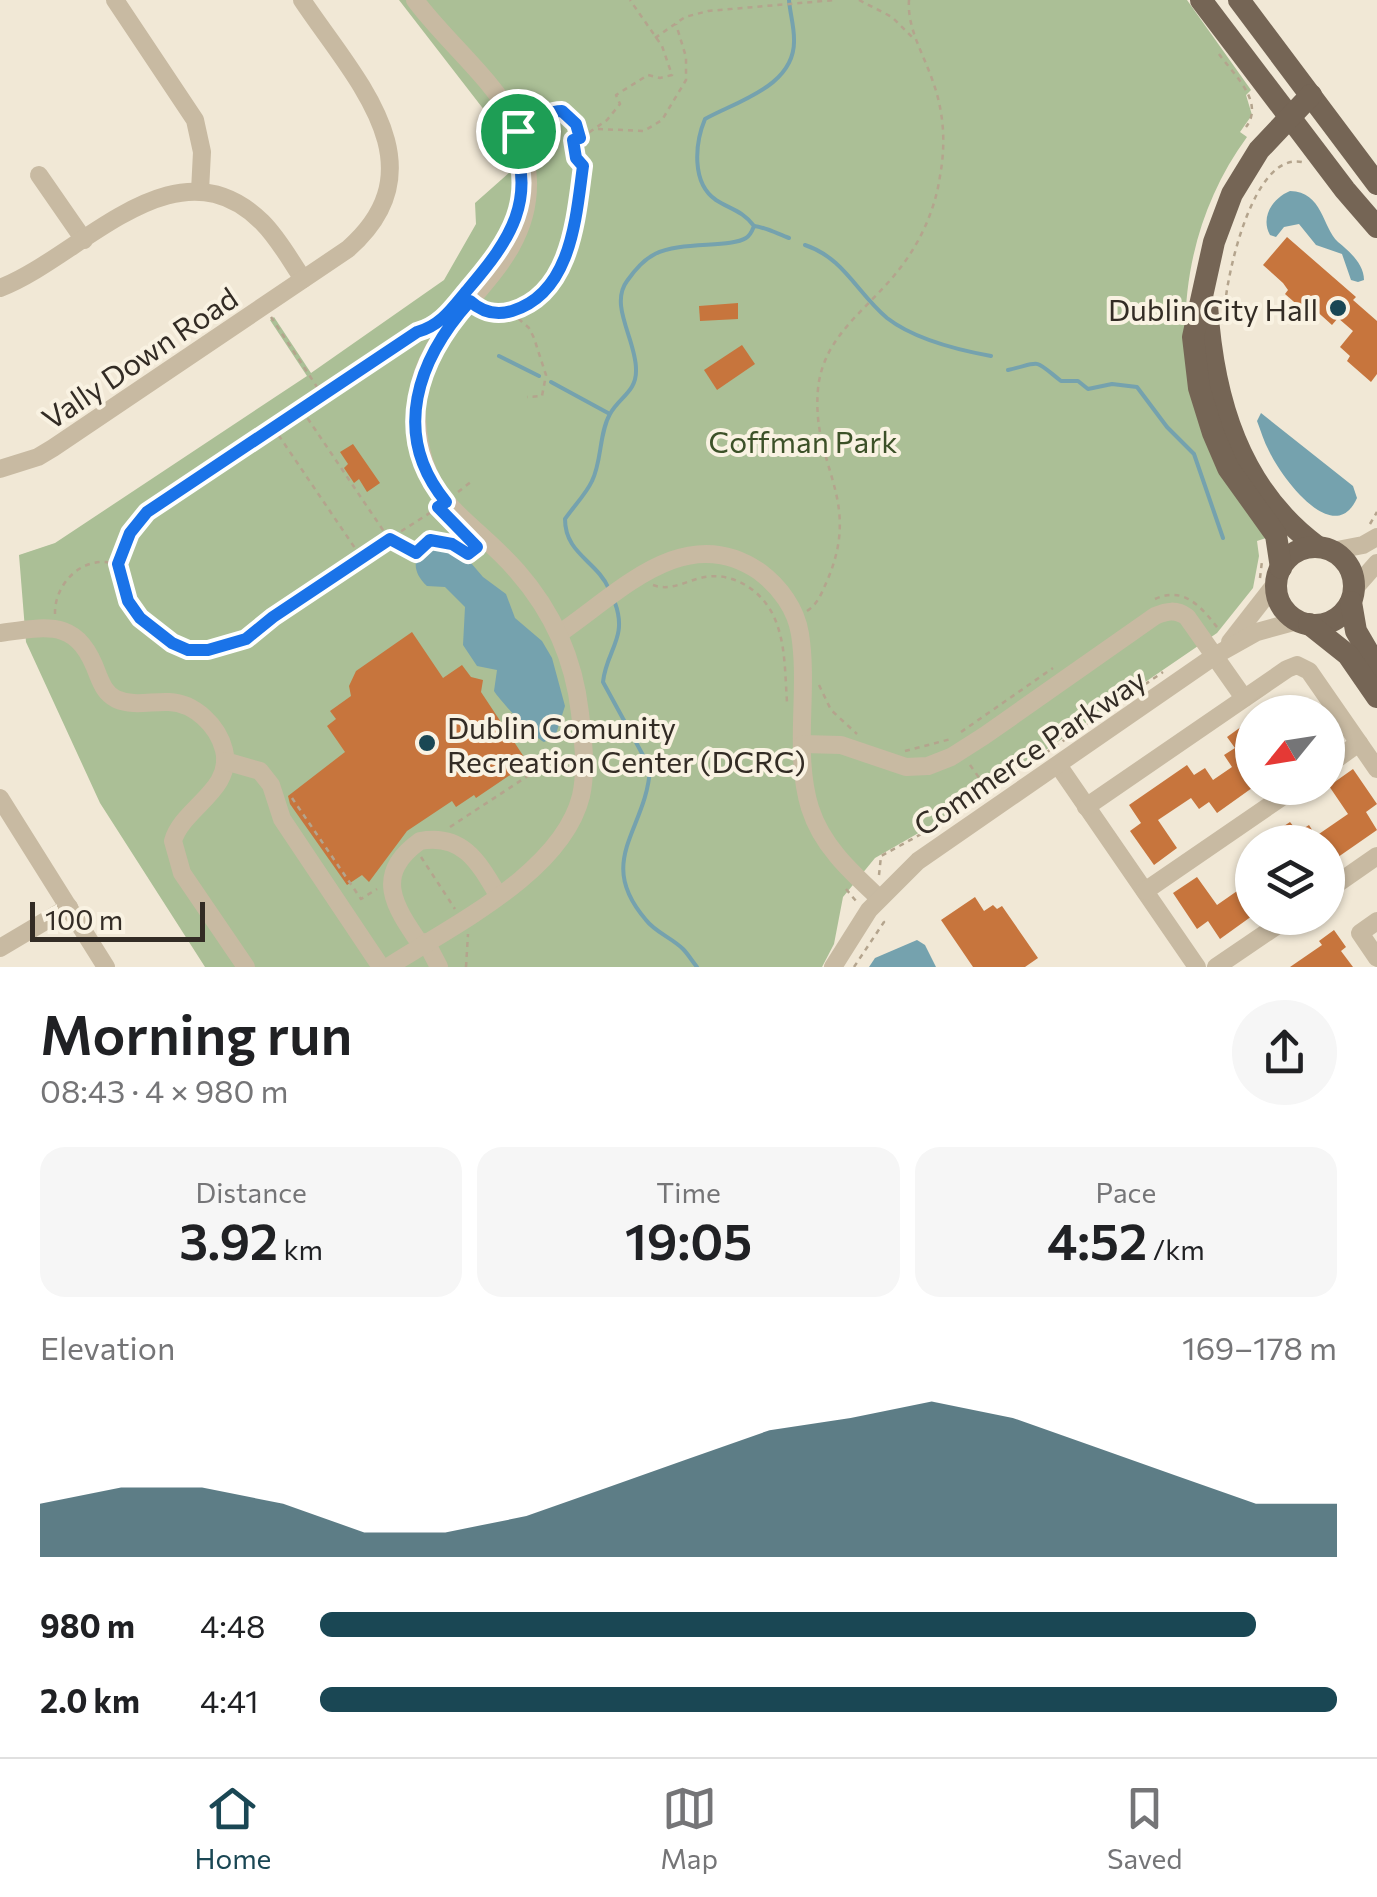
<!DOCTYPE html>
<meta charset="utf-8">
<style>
body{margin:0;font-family:Commissioner,sans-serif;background:#f6f6f6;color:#202124;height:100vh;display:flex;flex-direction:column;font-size:38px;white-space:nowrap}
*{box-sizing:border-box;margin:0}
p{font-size:32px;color:#757577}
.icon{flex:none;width:55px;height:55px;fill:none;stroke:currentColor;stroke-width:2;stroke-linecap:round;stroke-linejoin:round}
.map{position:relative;height:967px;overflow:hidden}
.sheet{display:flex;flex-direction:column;background:#fff;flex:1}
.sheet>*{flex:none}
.needle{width:65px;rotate:240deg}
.controls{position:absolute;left:1235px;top:695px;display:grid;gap:20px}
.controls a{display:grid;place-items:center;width:110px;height:110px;border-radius:50%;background:#fff;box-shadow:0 2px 8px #0004;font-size:50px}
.scale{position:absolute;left:30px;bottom:25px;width:175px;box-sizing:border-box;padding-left:10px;border:5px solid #332c25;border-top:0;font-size:28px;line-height:35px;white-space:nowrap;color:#332c25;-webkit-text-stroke:8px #f9f2e2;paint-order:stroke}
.pin{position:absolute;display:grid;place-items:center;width:85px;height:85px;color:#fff;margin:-42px;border:5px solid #fff;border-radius:50%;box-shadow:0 2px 10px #0007}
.round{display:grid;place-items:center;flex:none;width:105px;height:105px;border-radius:52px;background:#f6f6f6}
.headline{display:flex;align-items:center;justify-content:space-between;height:170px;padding:0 40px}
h1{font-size:55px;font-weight:600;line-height:75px}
.stats{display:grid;grid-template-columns:repeat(3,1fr);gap:15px;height:170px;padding:10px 40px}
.stats div{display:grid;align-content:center;border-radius:25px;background:#f6f6f6;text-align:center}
.stats b{font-size:50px;font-weight:600}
.stats small{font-size:28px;font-weight:400}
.stats p{font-size:28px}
.chart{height:280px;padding:20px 40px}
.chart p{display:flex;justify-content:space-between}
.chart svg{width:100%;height:180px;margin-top:10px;fill:#1a4754;opacity:.7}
ul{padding:0 40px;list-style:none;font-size:32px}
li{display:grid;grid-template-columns:160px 120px 1fr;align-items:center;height:75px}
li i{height:25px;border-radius:12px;background:#1a4754}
.menu{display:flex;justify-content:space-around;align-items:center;height:140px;border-top:2px solid #e0e0e0;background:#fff;font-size:28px;color:#757577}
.menu a{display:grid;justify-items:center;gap:5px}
.menu .on{color:#1a4754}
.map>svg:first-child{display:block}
.green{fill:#abbf96}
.water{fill:#75a2ae}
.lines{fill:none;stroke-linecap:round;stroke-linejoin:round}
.stream{stroke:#75a2ae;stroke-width:4}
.building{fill:#c7753d}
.path{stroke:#b4a48d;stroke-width:2.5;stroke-dasharray:5 5;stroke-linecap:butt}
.minor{stroke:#c8baa2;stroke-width:18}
.major{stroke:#756555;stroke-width:22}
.route-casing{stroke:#fff;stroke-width:20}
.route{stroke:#1a73e8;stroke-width:12}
.poi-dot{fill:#1a4754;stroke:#f9f2e2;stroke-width:4}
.labels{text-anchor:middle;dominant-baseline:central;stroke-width:8;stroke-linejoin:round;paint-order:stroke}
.poi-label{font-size:30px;fill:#332c25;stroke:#f9f2e2;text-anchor:end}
.street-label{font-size:30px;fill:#332c25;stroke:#f9f2e2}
.park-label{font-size:30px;fill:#3c5128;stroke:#f9f2e2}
</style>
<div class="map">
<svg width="1377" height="967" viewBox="0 0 1377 967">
<rect width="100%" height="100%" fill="#f1e8d6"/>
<path class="green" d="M399 0H1187L1251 90 1246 95 1252 115 1240 132 1247 137C1201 200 1181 276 1186 353L1266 538 1257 541 1259 556 1253 588 1217 633 955 812 875 858 843 897 834 944 822 967H205L100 803 26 642 19 555 55 543 307 376 270 320 274 317 311 373 444 280 476 224 475 203 511 171 488 115Z"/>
<g class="water">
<path d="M1290 191C1323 192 1322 227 1338 242 1349 251 1364 264 1364 280L1358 282 1351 280 1342 254 1316 245 1299 224 1284 227 1276 237 1270 235C1260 217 1273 198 1290 191Z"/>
<path d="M1261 413 1353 486 1357 498C1334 549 1281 477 1269 451 1264 442 1261 431 1257 421Z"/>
<path d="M430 543 448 545 465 556 483 577 506 594 515 618 542 641 552 658 565 706 555 737 544 742C533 736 501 702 494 691L497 670 477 666 463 645 465 607 445 587 427 586C411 571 412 555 430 543Z"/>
<path d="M917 940 925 945 936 967H869L875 958Z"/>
</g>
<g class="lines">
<g class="stream">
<path d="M754 226C765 227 778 234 789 238"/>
<path d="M805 245C844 258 857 293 887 318 914 339 958 350 991 356"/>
<path d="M499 356 539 376"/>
<path d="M1008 370C1043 362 1032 358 1061 381H1078L1088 389 1112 384 1137 387 1167 427 1194 454 1223 538"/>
<path d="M551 382 608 413"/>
<path d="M609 589C597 561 565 554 565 519 574 506 586 494 592 481 602 461 599 433 610 414 619 397 637 392 636 369 636 340 609 305 627 281 634 271 645 259 655 254 679 241 731 248 746 238 751 235 752 231 754 226 743 211 730 209 716 200 691 183 695 143 705 119 737 101 796 86 794 39 794 26 790 13 789 0"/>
<path d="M615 603C628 638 606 651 603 682L650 768C647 830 594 860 646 920 655 932 672 938 683 949 688 954 692 961 697 967"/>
</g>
</g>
<g class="building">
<path d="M1287 237 1356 297 1353 300 1377 321V374L1371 382 1347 361 1350 356 1340 347 1353 331 1338 318 1332 325 1312 307 1304 304 1301 308 1285 294 1288 290 1283 283 1263 265Z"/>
<path d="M738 303V319L700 321 699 306Z"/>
<path d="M742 345 755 364 717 390 704 370Z"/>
<path d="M353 444 380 483 367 492 359 479 354 483 344 468 348 464 340 452Z"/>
<path d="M412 632 443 678 462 665 471 677 483 680 481 692 528 763 476 798 474 795 456 807 452 801 407 831 369 882 362 875 347 885 290 804 288 796 345 752 327 726 336 719 330 711 351 696 349 686 356 671Z"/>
<path d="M1252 719V788L1217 813 1209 802 1199 809 1191 798 1158 820 1177 848 1154 865 1130 831 1141 823 1129 805 1187 765 1194 775 1205 768 1213 780 1232 767 1224 755 1235 748 1227 737Z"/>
<path d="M1353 769 1377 804 1366 812 1377 830 1328 864V842H1260L1290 822 1298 832 1309 825 1316 836 1348 814 1329 786Z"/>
<path d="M1252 864V916L1220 939 1208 921 1197 929 1173 893 1197 877 1217 905 1250 882 1242 871Z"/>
<path d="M975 897 984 911 993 905 997 909 1002 906 1038 958 1025 967H973L941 920Z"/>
<path d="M1334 930 1346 947 1341 951 1353 967H1290L1322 945 1319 941Z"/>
</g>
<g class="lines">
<g class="path">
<path d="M859 0 892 17 914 39"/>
<path d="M655 38 685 17 708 11 835 0"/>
<path d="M1219 54C1234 75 1265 102 1246 127"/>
<path d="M598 129 644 131 662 120 686 80V57L676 24"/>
<path d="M581 138 607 120 620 104 616 95 648 75 660 78 672 75 662 46 630 0"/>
<path d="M1225 305C1228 270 1254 152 1302 162"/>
<path d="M483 311C504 315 519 310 535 297 575 265 576 213 583 166L577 158 573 140 580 138C576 124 572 112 555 111L530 126"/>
<path d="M511 312 529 328 534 338 546 375 542 396 527 397"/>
<path d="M271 317 321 393"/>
<path d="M302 410 389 539 436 509"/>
<path d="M273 427 361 557"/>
<path d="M458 492 472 481"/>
<path d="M1370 524 1377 512"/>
<path d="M119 563 130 533 147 512 417 331 430 328"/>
<path d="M1260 578 1262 561"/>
<path d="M653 585C671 592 687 580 705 577 721 574 737 579 750 588 787 614 784 661 787 702"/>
<path d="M1155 599C1185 585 1203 609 1220 631"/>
<path d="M807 611C818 604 822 592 827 581 863 498 811 466 818 389 823 336 867 310 897 272 919 245 935 211 940 176 946 143 944 111 932 79 923 53 907 28 909 0"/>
<path d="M55 614C54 583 85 552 118 565 123 593 132 612 155 630 213 676 250 633 298 600 328 579 359 559 389 539L416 553 430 540 452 544 468 554 474 550"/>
<path d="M819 685 831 710 857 734"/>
<path d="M961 732 1053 668"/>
<path d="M905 751 951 739"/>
<path d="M970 765 990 793"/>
<path d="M1005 781 1163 672"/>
<path d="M292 798 361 899 377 889"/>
<path d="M450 827 537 770 567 757"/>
<path d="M421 857 455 909"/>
<path d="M879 875 881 856 958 814"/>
<path d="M846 889 856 901"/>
<path d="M466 967 468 934"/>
<path d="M854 967 884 922 880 919"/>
</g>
<g class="minor">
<path d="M115 0 195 120 202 152 200 191"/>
<path d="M39 175 84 240"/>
<path d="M0 288C81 257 175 136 262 222 279 239 290 260 303 279"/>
<path d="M0 469 38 457 53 448 348 249C443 166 354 78 302 0"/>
<path d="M1332 551 1363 545 1377 537"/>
<path d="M1354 589 1377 563"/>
<path d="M0 633C51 626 78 619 98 675 102 685 106 694 116 699 134 707 151 701 169 702 195 703 218 726 224 750 234 790 182 808 173 841L182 873 246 967"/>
<path d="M560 633C620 592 686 520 760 572 780 587 796 609 800 634 809 691 793 753 810 808 822 846 851 872 879 898"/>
<path d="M1230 642 1276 583"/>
<path d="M803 744 841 745 906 767 928 766 951 757 984 736 1155 616C1167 611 1176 609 1187 617L1244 698"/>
<path d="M225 761 260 771 271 785 282 819 381 967"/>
<path d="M1058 765 1197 967"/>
<path d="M1328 765 1359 743"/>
<path d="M0 798 106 967"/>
<path d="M1086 807 1287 669 1297 665 1309 671 1377 769"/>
<path d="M1328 890 1377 856"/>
<path d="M1145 891 1295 788"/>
<path d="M1377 921 1360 933 1377 958"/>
<path d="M426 942 439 967"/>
<path d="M421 945C395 907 372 875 420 841 463 833 479 863 498 895"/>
<path d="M0 948 69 907"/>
<path d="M388 967C451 926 562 873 581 796 587 769 583 740 580 713 574 659 553 612 517 571 468 515 422 505 417 419 410 316 531 283 528 181 527 157 523 137 511 116 491 78 442 37 415 0"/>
<path d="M833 967 869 910 918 861 1216 655 1257 632 1297 621"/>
<path d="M1216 967 1288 918"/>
</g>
<g class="major">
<path d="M1201 0 1345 190 1377 227"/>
<path d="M1239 0 1377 184"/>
<path d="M1207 305C1213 399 1239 489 1318 547"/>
<circle cx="1315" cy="586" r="39"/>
<path d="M1281 568 1276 535 1228 468 1213 433 1199 388 1193 337 1214 242 1232 194 1259 150 1311 95"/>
<path d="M1351 602 1356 631 1377 667"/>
<path d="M1309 624 1348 655 1377 697"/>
</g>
</g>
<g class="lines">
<g class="route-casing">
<path id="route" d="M562 111 576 124 580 138 573 140 576 158 583 166C576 216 572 293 512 311 495 316 482 312 470 301 418 359 390 434 446 502L438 507 477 547 468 554 452 544 430 540 416 553 390 539 273 617 246 639 208 650H188L172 643 140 618 128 601 118 564 130 533 147 512 417 332C441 326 453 307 469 288 510 240 538 199 511 134 528 127 543 111 562 111Z"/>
</g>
<use href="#route" class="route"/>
</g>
<g class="poi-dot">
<circle cx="1338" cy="308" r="10"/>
<circle cx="427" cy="743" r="10"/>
</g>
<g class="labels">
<g class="poi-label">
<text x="1318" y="308">Dublin City Hall</text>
<text x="447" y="726" text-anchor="start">Dublin Comunity<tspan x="447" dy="34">Recreation Center (DCRC)</tspan></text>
</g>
<g class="street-label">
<text transform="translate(139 357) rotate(-34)">Vally Down Road</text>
<text transform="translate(1029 751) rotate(-34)">Commerce Parkway</text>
</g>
<g class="park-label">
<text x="803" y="440">Coffman Park</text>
</g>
</g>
</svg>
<div class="controls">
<a><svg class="needle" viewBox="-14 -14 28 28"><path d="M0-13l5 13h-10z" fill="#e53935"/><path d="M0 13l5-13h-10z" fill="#757577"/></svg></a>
<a><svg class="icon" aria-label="layers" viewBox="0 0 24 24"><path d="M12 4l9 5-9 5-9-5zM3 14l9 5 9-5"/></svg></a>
</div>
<div class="scale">100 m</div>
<div class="pin" style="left:518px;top:131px;background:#1e9e55"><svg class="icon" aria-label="arrive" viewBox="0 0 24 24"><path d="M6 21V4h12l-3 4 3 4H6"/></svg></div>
</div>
<section class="sheet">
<div class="headline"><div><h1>Morning run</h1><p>08:43 · 4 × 980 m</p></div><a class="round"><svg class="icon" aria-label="share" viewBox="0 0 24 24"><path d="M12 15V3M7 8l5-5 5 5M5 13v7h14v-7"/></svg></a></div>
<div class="stats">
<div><p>Distance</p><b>3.92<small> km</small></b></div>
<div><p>Time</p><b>19:05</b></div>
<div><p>Pace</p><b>4:52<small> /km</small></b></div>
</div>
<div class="chart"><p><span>Elevation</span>169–178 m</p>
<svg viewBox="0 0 160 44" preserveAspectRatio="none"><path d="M0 44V31L10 27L20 27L30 31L40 38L50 38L60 34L70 27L80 20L90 13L100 10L110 6L120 10L130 17L140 24L150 31L160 31V44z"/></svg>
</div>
<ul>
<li><b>980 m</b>4:48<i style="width:92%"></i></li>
<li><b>2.0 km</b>4:41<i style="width:100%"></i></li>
</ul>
</section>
<nav class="menu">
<a class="on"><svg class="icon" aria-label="home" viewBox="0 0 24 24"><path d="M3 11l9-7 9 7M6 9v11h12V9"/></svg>Home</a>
<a><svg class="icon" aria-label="map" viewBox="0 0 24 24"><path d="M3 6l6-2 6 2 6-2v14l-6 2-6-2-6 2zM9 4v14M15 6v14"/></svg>Map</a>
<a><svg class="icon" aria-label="saved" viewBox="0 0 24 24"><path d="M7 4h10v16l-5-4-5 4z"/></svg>Saved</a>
</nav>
